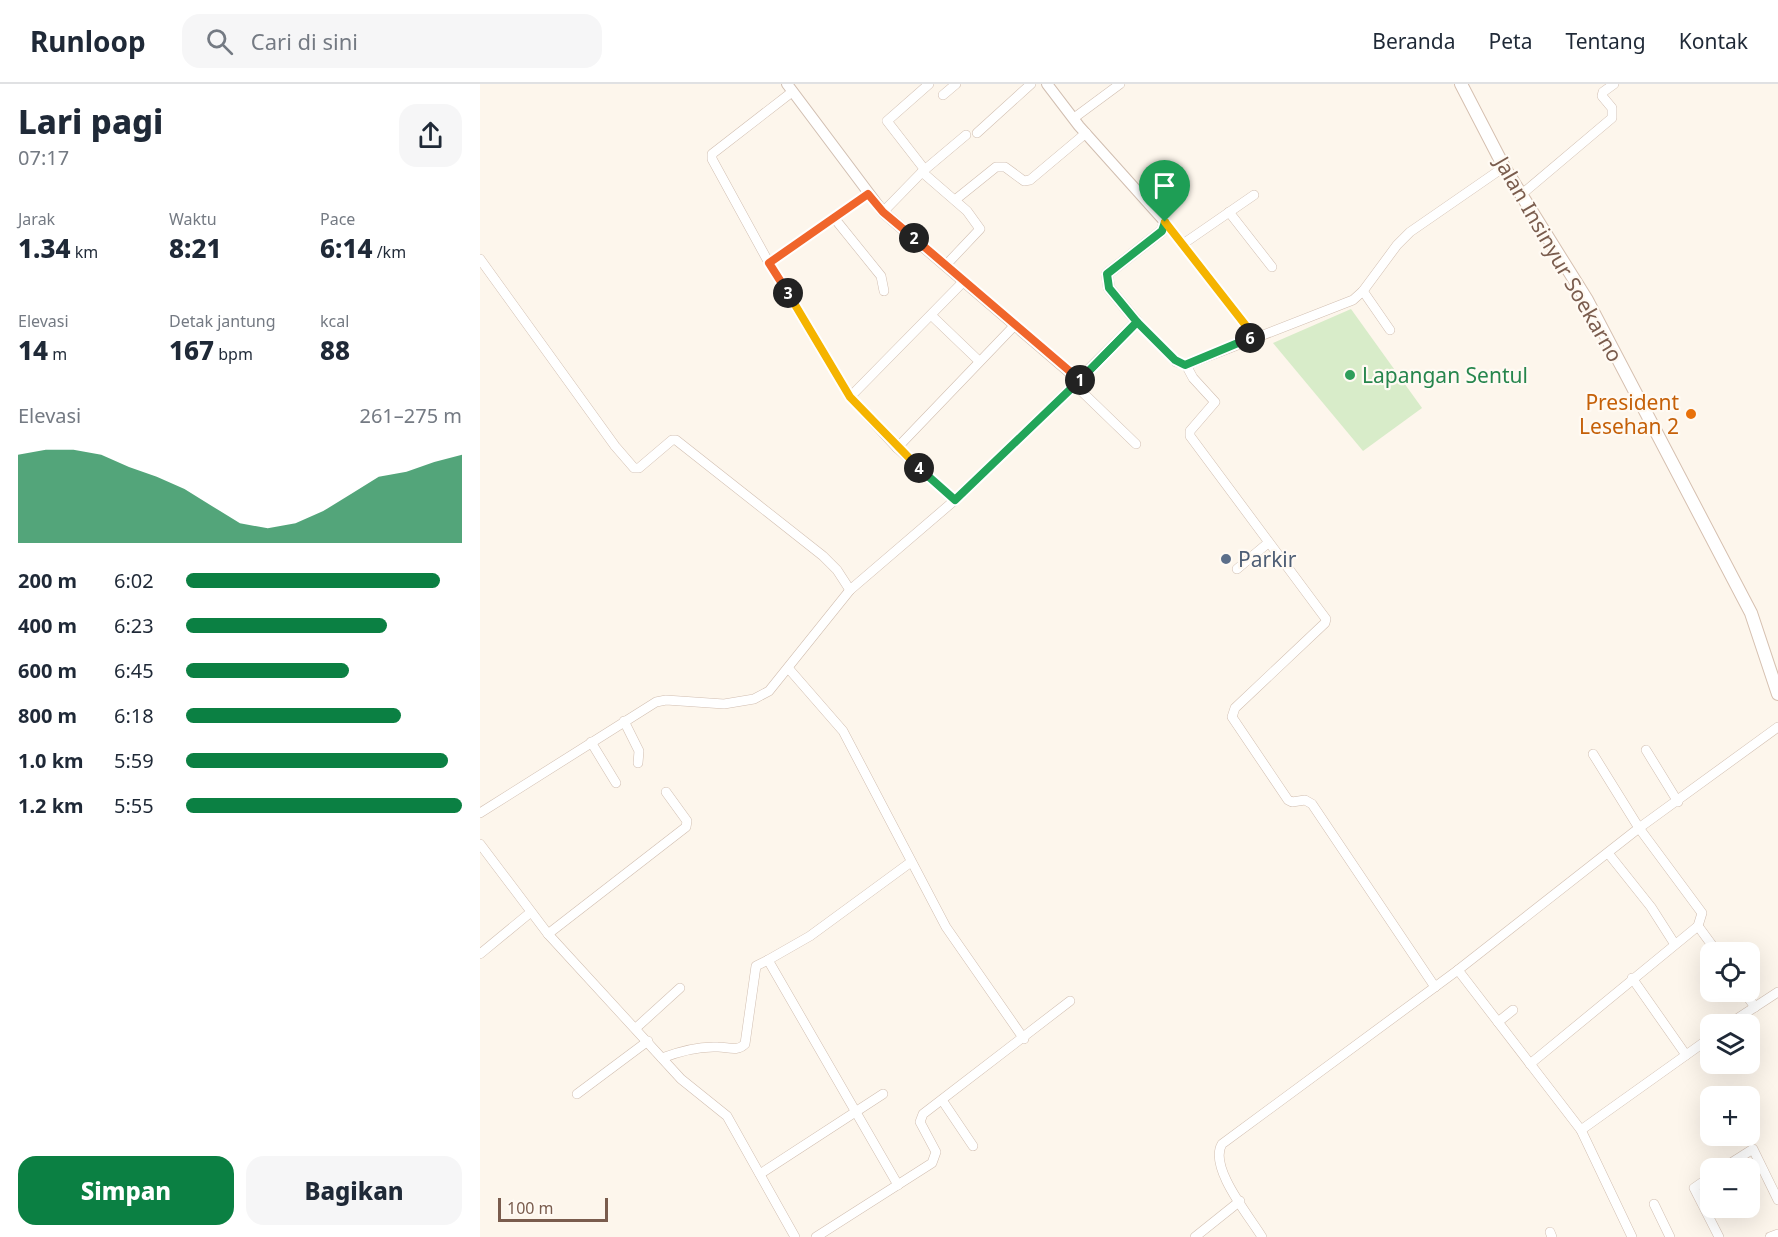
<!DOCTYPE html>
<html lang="id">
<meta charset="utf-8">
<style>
body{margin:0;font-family:"Noto Sans",sans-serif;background:#f6f6f7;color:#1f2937;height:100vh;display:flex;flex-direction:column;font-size:22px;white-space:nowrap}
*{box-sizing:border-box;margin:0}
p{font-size:20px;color:#747a83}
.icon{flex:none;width:33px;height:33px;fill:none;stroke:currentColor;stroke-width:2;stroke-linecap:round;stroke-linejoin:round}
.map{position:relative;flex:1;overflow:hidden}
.details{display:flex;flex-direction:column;background:#fff;width:480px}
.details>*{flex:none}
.controls{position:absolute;left:1220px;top:858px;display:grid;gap:12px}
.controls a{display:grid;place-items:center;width:60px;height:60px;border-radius:12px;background:#fff;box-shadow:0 6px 24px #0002;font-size:30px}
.scale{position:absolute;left:18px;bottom:15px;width:110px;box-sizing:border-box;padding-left:6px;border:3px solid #7a5c4d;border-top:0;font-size:16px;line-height:21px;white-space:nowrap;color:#7a5c4d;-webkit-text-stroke:4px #fffaf3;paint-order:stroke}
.pin{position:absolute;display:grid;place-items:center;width:51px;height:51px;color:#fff;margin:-62px -26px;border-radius:50% 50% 50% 0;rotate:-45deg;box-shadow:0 0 6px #0007}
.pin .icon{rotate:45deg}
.km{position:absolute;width:30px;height:30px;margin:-15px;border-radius:50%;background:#222;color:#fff;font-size:16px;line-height:30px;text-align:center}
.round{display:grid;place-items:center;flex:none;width:63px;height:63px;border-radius:18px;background:#f6f6f7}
.head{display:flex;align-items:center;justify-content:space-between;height:102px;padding:0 18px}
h1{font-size:33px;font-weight:800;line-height:45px}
.metrics{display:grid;grid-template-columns:repeat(3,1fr);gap:9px;height:102px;padding:6px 18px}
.metrics div{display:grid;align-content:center}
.metrics b{font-size:26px;font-weight:800}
.metrics small{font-size:16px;font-weight:400}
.metrics p{font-size:16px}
.chart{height:168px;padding:12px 18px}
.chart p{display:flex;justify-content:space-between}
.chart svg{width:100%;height:108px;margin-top:6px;fill:#0b8043;opacity:.7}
.primary-button{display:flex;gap:12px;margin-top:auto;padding:12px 18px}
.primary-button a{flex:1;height:69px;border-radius:18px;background:#0b8043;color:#fff;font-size:24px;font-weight:800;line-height:69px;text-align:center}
.primary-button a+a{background:#f6f6f7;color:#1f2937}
ul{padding:0 18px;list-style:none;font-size:20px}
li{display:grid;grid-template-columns:96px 72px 1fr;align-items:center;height:45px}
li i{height:15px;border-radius:8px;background:#0b8043}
header{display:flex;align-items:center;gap:36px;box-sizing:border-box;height:84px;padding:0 30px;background:#fff;border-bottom:2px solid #e0e1e3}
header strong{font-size:28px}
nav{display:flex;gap:33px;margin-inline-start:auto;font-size:21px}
.search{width:420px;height:54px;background:#f6f6f7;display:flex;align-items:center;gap:15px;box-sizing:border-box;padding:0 21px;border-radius:18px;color:#747a83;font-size:22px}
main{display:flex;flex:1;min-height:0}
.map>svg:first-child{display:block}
.green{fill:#d8ecc9}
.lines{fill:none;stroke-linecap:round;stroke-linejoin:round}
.minor-casing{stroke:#d1beb0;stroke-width:10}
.tertiary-casing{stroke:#d1beb0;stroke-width:12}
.secondary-casing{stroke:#d6c0b0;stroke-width:14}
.minor{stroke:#fff;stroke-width:9}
.tertiary{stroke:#fff;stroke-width:10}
.secondary{stroke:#fff;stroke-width:12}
.split-1-casing{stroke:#fff;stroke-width:12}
.split-2-casing{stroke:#fff;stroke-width:12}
.split-3-casing{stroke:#fff;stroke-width:12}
.split-4-casing{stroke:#fff;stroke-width:12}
.split-5-casing{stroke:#fff;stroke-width:12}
.split-6-casing{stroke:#fff;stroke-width:12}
.split-7-casing{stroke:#fff;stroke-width:12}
.split-1{stroke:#22a559;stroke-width:8}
.split-2{stroke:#f0652b;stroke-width:8}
.split-3{stroke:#f0652b;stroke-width:8}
.split-4{stroke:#f5b400;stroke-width:8}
.split-5{stroke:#22a559;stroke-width:8}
.split-6{stroke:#22a559;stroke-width:8}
.split-7{stroke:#f5b400;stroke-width:8}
.leisure-dot{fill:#2e9e5b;stroke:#fffaf3;stroke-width:2}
.food-dot{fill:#e8710a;stroke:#fffaf3;stroke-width:2}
.service-dot{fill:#5c6f8a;stroke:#fffaf3;stroke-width:2}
.labels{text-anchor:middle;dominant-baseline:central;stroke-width:4.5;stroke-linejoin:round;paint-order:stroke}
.street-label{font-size:21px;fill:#7a5c4d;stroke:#fffaf3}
.leisure-label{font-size:21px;fill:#27864d;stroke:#fffaf3;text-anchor:start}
.food-label{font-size:21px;fill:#c56008;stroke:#fffaf3;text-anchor:end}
.service-label{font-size:21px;fill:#4e5e75;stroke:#fffaf3;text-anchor:start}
</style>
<header>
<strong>Runloop</strong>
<div class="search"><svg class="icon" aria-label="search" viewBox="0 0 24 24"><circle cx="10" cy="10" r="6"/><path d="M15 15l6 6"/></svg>Cari di sini</div>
<nav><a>Beranda</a><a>Peta</a><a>Tentang</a><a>Kontak</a></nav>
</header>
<main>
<section class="details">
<div class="head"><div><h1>Lari pagi</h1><p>07:17</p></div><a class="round"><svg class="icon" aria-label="share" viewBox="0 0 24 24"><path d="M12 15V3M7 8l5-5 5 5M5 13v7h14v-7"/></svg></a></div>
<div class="metrics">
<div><p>Jarak</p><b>1.34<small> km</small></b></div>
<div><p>Waktu</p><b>8:21</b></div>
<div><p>Pace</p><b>6:14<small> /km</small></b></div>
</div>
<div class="metrics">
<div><p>Elevasi</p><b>14<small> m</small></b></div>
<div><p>Detak jantung</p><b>167<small> bpm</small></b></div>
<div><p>kcal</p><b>88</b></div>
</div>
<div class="chart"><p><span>Elevasi</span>261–275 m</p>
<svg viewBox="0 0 160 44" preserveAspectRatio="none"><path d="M0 44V8L10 6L20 6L30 8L40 13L50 17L60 22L70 29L80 36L90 38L100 36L110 31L120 24L130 17L140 15L150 11L160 8V44z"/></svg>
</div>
<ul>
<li><b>200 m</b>6:02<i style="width:92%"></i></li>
<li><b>400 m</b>6:23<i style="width:73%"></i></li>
<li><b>600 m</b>6:45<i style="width:59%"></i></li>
<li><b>800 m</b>6:18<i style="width:78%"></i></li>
<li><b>1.0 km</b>5:59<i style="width:95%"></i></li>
<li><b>1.2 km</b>5:55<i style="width:100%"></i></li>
</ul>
<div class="primary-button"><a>Simpan</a><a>Bagikan</a></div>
</section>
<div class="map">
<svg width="1298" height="1153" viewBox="0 0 1298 1153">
<rect width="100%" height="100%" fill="#fdf6ec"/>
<path class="green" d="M871 225 942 324 883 367 793 259Z"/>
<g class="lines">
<g class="minor-casing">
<g id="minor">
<path d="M312 8 232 70V75L289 179 370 313 417 364 475 416"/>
<path d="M463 11 476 0"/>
<path d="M594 34 640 0"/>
<path d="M497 49 551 0"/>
<path d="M445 86 407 37 449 0"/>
<path d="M442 88 487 127 500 145 466 181"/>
<path d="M1042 110 1132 34V24L1122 12 1123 8 1134 0"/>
<path d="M475 116 516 83H525L544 97 550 96 606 49"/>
<path d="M403 128 442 88 486 51"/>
<path d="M749 128 792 183"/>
<path d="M355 135 401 192 404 207"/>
<path d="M685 138 774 253"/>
<path d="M703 160 774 111"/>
<path d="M0 175 135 362 154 384H159L192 356H196L343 472 357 486 370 506"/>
<path d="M289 179 388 110"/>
<path d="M883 207 910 246"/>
<path d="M451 231 499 277"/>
<path d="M657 238 696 278 706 281 873 216 883 207 917 161 930 148 1024 83"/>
<path d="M706 281 713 294 735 318 710 347V352L846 535 845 539 755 624 752 633 808 716 812 718 825 716 832 720 955 903"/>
<path d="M595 301 656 360"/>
<path d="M370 313 483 198"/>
<path d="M417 364 534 242"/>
<path d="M757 485 788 459"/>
<path d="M309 585 363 647 466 843 544 955"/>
<path d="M144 637 159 667 158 679"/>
<path d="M111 658 136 699"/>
<path d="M1166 666 1198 718"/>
<path d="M0 729 176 618 186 616 244 620 274 615 289 607 370 506 475 416 599 296"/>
<path d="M0 760 68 850 201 995 247 1032 315 1153"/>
<path d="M1128 769 1171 823 1194 859"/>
<path d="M1218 842 1237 868"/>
<path d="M68 850 206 743 207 737 186 708"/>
<path d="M0 870 51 828"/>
<path d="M978 886 1101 1046 1152 1153"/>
<path d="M1152 894 1206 971"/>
<path d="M1264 908 1275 923"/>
<path d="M1018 938 1033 926"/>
<path d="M1249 940 1298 908"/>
<path d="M156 944 200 904"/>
<path d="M182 974C200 967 219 962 238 963 248 963 257 968 265 960L276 882 288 876"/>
<path d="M1050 980 1218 842 1222 829 1159 744 1113 670"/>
<path d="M97 1010 168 957"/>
<path d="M462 1016 493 1062"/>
<path d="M1101 1046 1230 954"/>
<path d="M1243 1084 1273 1065 1298 1116"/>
<path d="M280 1090 403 1010"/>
<path d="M1230 1093 1214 1104 1239 1153"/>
<path d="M418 1101 288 876 330 852 431 778"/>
<path d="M1174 1120 1190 1153"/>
<path d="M1070 1148 1072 1153"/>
<path d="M336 1153 452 1079 456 1068 440 1038 443 1030 590 917"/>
<path d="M715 1153 760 1117"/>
<path d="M782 1153C770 1133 728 1083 742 1060L978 886 1159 744 1298 643"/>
<path d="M1290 1153 1298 1150"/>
</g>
</g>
<g class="tertiary-casing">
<path id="tertiary" d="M307 0 403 128 599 296 657 238 629 204 627 190 682 147 685 138 599 42 567 0"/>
</g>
<g class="secondary-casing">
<path id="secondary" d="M981 0 1024 83 1107 216 1271 529 1298 610"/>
</g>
<use href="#minor" class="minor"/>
<use href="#tertiary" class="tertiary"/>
<use href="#secondary" class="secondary"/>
</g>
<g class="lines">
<g class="split-1-casing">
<path id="split-1" d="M600 296 657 238 629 204 627 190 682 147 685 138"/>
</g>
<g class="split-2-casing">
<path id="split-2" d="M434 154 600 296"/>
</g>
<g class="split-3-casing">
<path id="split-3" d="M308 209 289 179 388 110 403 128 434 154"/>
</g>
<g class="split-4-casing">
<path id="split-4" d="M308 209 370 313 439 384"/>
</g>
<g class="split-5-casing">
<path id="split-5" d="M439 384 475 416 598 298"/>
</g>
<g class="split-6-casing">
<path id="split-6" d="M598 298 657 238 695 276 705 281 770 254"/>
</g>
<g class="split-7-casing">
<path id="split-7" d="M685 138 774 252 770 254"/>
</g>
<use href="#split-1" class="split-1"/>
<use href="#split-2" class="split-2"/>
<use href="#split-3" class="split-3"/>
<use href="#split-4" class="split-4"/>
<use href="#split-5" class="split-5"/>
<use href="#split-6" class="split-6"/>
<use href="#split-7" class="split-7"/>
</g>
<circle class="leisure-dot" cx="870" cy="291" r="6"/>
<circle class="food-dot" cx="1211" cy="330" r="6"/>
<circle class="service-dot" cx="746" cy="475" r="6"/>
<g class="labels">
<g class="street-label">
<text transform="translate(1079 175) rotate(60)">Jalan Insinyur Soekarno</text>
</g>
<g class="leisure-label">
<text x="882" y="291">Lapangan Sentul</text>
</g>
<g class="food-label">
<text x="1199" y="318">President<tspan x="1199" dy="24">Lesehan 2</tspan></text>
</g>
<g class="service-label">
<text x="758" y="475">Parkir</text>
</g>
</g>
</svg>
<div class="controls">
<a><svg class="icon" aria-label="locate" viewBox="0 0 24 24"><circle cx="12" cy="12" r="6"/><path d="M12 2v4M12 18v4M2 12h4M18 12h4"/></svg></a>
<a><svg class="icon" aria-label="layers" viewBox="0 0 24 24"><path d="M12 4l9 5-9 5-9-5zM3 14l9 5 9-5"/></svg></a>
<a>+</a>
<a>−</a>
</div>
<div class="scale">100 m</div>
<div class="pin" style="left:685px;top:138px;background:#1e9e55"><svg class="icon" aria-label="arrive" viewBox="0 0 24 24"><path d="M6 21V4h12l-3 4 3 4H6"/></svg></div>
<b class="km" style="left:600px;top:296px">1</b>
<b class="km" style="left:434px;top:154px">2</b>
<b class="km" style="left:308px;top:209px">3</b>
<b class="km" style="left:439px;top:384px">4</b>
<b class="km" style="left:770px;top:254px">6</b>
</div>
</main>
